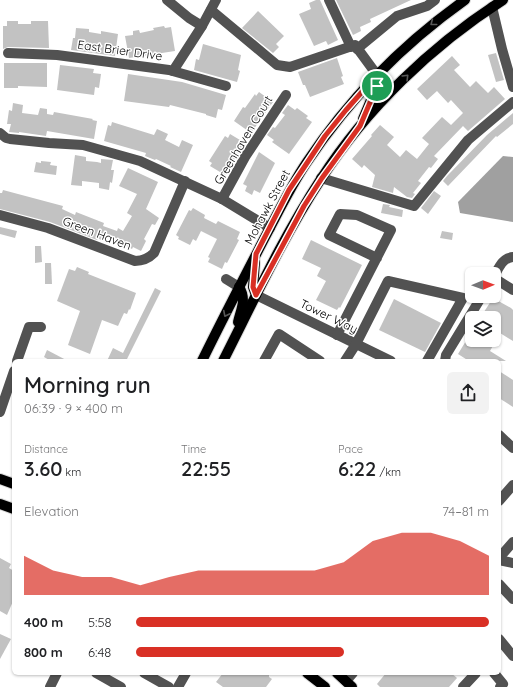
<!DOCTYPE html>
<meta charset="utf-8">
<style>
body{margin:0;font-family:Quicksand,sans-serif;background:#f2f2f2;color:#202124;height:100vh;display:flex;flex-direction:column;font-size:15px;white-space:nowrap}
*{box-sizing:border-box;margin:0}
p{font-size:13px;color:#757577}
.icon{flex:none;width:22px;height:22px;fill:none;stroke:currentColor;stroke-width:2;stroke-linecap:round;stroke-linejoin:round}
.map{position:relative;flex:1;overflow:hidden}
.side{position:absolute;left:12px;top:359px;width:489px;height:316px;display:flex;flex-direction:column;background:#fff;border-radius:6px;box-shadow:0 1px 3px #0004}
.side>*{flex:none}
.needle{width:26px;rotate:89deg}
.tools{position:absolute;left:465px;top:267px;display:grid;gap:8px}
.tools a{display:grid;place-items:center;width:36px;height:36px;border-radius:6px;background:#fff;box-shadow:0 1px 3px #0004;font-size:20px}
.pin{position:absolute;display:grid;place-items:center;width:34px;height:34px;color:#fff;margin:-17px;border:2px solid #fff;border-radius:50%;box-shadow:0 1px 4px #0007}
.round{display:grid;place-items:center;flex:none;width:42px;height:42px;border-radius:6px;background:#f2f2f2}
.headline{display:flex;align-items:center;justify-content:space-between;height:68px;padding:0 12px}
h1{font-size:22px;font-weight:600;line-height:30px}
.stats{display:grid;grid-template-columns:repeat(3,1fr);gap:6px;height:68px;padding:4px 12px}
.stats div{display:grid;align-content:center}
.stats b{font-size:20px;font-weight:600}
.stats small{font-size:11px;font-weight:400}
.stats p{font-size:11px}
.chart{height:112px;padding:8px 12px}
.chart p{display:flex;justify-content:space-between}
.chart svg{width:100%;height:72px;margin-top:4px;fill:#d93025;opacity:.7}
ul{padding:0 12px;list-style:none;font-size:13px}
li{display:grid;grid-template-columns:64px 48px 1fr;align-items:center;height:30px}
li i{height:10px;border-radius:5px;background:#d93025}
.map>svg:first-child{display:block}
.water{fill:#a0a0a0}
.building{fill:#c2c2c2}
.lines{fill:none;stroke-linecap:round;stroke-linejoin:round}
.major-casing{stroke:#dbdbdb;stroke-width:12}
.minor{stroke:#525252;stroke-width:10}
.major{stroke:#000;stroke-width:10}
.oneway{stroke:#595959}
.route-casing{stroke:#fff;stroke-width:8}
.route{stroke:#d93025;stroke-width:5}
.labels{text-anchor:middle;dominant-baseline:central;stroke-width:3;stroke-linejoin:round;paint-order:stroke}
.street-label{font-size:12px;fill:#000;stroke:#fff}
</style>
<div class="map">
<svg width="513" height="687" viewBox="0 0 513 687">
<rect width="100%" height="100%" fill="#fff"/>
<path class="water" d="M503 156 513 157V222L460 213 458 202Z"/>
<g class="building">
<path d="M316 0H320L338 40 328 45 326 41 314 46 299 14 311 9 309 3Z"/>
<path d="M336 0H411L370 19 371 22 360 27 361 31 353 35Z"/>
<path d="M258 11 284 36 276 44 279 47 273 53 242 28Z"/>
<path d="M7 21H18V24H31V21H48L49 48 8 47 3 49V26H7Z"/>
<path d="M164 26 165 28 171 27 175 51 129 58 125 36 133 35V31L139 30 140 33 154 30 153 28Z"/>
<path d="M76 28 89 29V32L101 34V31L118 34 115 56 71 50 73 38H75Z"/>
<path d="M203 44 241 55 238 70 240 71 237 82 194 70 196 59 199 60Z"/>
<path d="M496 53 504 80 496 82 488 55Z"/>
<path d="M452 56 460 65 454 70 470 87 476 81 488 93 494 87 505 99 468 131 463 126 434 156 438 159 431 168 429 167 418 181 421 183 413 193 415 194 412 198 407 197 394 187 393 193 372 187 375 175 364 165 362 168 352 159 372 136 371 135 380 125 394 137 387 145 400 157 406 150 417 159 429 144 422 138 442 117 451 125 463 113 451 100 448 103 437 91 427 100 417 89Z"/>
<path d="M337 58 343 76 341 77 344 84 310 97 305 85H303L298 72Z"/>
<path d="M4 63H47V87L18 86V88H4Z"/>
<path d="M60 65 94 69 93 73 101 74 99 88 95 87 94 95 57 90Z"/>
<path d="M128 74 182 82 226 95 222 110 218 109 216 118 206 115V114L170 105 169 107 124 101Z"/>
<path d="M259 92 273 102 251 133 234 121 243 107 245 108 255 94 256 96Z"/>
<path d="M13 103 23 105 22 113 38 115 40 108 47 109V114L53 115 54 112 93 119 92 120 97 121 94 139 47 131 46 136 19 132V133L9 132 11 124H7L9 110 12 111Z"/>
<path d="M288 105 295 110 297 108 308 116 306 118 312 122 289 154 272 142 274 140 267 135 273 127 275 128 285 115 282 113Z"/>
<path d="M513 113V124L497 137 496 136 448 186 443 181 447 176 487 135Z"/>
<path d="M112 122 154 135 157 129 168 134 165 140 179 147 182 140 193 145 181 172 170 167 171 166 156 159 155 160 145 156 146 153 104 141 108 125 111 126Z"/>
<path d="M230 134 245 143 225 175 210 166 212 163 209 161 225 136 228 138Z"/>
<path d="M259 152 275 163 260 193 254 190 252 195 245 191 247 186 243 184Z"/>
<path d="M75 155 86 157V161L97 162 101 163V159L113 160 111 170H114L112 183 110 182 109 190 99 188V183L82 181V186L71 185Z"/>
<path d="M41 161 51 162 50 165 57 166 56 175 34 172 36 162 41 163Z"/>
<path d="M128 168 158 182 146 209 159 218 155 225 152 224 144 239 146 241 141 251 133 247 132 249 124 245 125 243 104 232 101 240 98 238 97 240 50 222 0 209V193H2L3 190 63 206 62 209 75 215 76 212 104 223 103 226 117 231 118 228 123 231 132 216 127 213 137 194 119 186Z"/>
<path d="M434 191 441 196 428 214 421 208Z"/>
<path d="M383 204 390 205 389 207 403 210 402 217 381 213Z"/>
<path d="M193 208 205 215 204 218 216 224 218 221 240 232 237 239 239 240 227 263 225 262 222 269 208 262 210 258 208 257 217 239 201 231 196 241 193 239 190 245 178 239 179 237 176 235 189 210 191 211Z"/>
<path d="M0 227 17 231 15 238 0 234Z"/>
<path d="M442 231 453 233 452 240 440 238Z"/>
<path d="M311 240 362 265 340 308 339 307 337 310 316 300 326 281 317 276 321 268 302 259Z"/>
<path d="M35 246H41L42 262 35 263Z"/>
<path d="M45 263H51L52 284H45Z"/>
<path d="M77 267 89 272 88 274 136 293 130 310 129 309 127 314 124 313 118 326 102 320 90 354 68 345 80 311 57 301 69 269 75 271Z"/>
<path d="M155 288 161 291 126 361H107L113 348 123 353Z"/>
<path d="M493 298 511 308 513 310V341L500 333 490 351 506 361H469L458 354 472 331V340H494V318H480Z"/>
<path d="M394 299 441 323 425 352 379 330Z"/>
<path d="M47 350 68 361H51L44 357Z"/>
<path d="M499 371 513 380V407L499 398Z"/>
<path d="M0 558 11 564 9 568 14 571V599L7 615 0 611Z"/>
<path d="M0 634 11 639 0 659Z"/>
<path d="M223 673H269V677L272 679 266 687H223L216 682Z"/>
<path d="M386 673H451L457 678 449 687H380L377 684Z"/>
</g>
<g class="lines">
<g class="major-casing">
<g id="major">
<path d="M363 119 377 86V75"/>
<path d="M255 262 253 287 256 295"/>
<path d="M238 322C241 309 247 299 239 287"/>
<path d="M202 361C222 320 243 280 264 239 278 213 290 187 307 162 349 99 403 44 465 0"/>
<path d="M223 361C254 300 283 237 321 179 367 108 431 46 503 0"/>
<path d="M0 479 14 484"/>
<path d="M0 504 14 509"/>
<path d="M307 673 325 687"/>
<path d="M337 673 352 687"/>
</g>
</g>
<g class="minor">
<path d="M167 0 189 18 202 26 173 71"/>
<path d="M329 0 351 47"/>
<path d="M492 7 502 49 513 87"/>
<path d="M211 10 277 65 290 67 355 45 377 75"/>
<path d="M202 26 216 0"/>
<path d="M357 49 397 16 427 6 435 0"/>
<path d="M8 53 57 55 169 70 226 86"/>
<path d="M0 133 6 138 10 139 49 143 83 145 140 161 222 199 270 228"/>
<path d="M321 178 414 206 468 140 513 102"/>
<path d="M222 199 245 157 286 95"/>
<path d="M0 215 48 228 135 261C143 261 148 259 154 253L185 181"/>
<path d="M494 276C499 268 502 258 513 257"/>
<path d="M494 278 513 290"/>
<path d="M226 279 239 287"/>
<path d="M256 295 391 361"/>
<path d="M337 335 391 230 357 215 340 214 329 235 377 258"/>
<path d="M17 361 29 327H41"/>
<path d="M264 361 279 334 320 361"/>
<path d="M345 361 356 344 388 281 463 298 427 361"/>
<path d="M445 361 446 355 482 296"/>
<path d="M0 412 14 371"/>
<path d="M499 435 513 448"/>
<path d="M499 501 513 485"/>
<path d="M499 558 513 542"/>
<path d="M499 560 513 563"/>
<path d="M499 584 513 599"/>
<path d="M499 639 513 656"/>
<path d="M96 673 121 687"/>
<path d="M144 673 169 687"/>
<path d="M494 673 503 684 500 687"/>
<path d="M346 681 353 673"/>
<path d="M50 687 57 673"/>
<path d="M178 687 186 673"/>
<path d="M463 687 476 673"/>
</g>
<use href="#major" class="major"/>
</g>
<defs><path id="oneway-chevron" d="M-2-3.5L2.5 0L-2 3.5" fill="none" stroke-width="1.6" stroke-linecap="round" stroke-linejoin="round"/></defs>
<g class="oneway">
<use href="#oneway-chevron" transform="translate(433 23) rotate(142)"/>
<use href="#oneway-chevron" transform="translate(406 77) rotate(-45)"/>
<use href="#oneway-chevron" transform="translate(226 314) rotate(117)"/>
</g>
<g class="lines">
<g class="route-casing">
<path id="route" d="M376 76 377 86 360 126 322 178 304 206 256 295 253 287 256 254 289 190 325 136 346 110Z"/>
</g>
<use href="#route" class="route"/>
</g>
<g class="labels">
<g class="street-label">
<text transform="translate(120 50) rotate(8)">East Brier Drive</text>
<text transform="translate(243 140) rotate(-59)">Greenhaven Court</text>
<text transform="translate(267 207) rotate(-62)">Mohawk Street</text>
<text transform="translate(97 233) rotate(21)">Green Haven</text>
<text transform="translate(329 316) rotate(26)">Tower Way</text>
</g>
</g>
</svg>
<div class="tools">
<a><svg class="needle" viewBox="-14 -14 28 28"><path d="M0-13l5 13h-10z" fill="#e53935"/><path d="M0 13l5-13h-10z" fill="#757577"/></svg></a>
<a><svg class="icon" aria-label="layers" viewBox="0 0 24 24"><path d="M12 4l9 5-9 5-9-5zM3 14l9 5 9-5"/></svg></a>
</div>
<div class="pin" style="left:377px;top:86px;background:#1e9e55"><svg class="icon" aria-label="arrive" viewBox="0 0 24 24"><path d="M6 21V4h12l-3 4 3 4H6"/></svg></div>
<section class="side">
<div class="headline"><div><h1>Morning run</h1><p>06:39 · 9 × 400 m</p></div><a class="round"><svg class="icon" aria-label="share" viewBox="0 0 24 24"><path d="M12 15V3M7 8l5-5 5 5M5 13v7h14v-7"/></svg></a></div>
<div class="stats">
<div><p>Distance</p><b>3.60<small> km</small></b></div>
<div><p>Time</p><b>22:55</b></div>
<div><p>Pace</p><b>6:22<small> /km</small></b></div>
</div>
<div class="chart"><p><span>Elevation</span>74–81 m</p>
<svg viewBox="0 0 160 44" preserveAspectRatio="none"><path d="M0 44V20L10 29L20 33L30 33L40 38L50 33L60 29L70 29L80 29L90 29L100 29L110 24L120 11L130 6L140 6L150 11L160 20V44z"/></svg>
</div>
<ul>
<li><b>400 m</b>5:58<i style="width:100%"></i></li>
<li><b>800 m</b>6:48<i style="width:59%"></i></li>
</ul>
</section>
</div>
